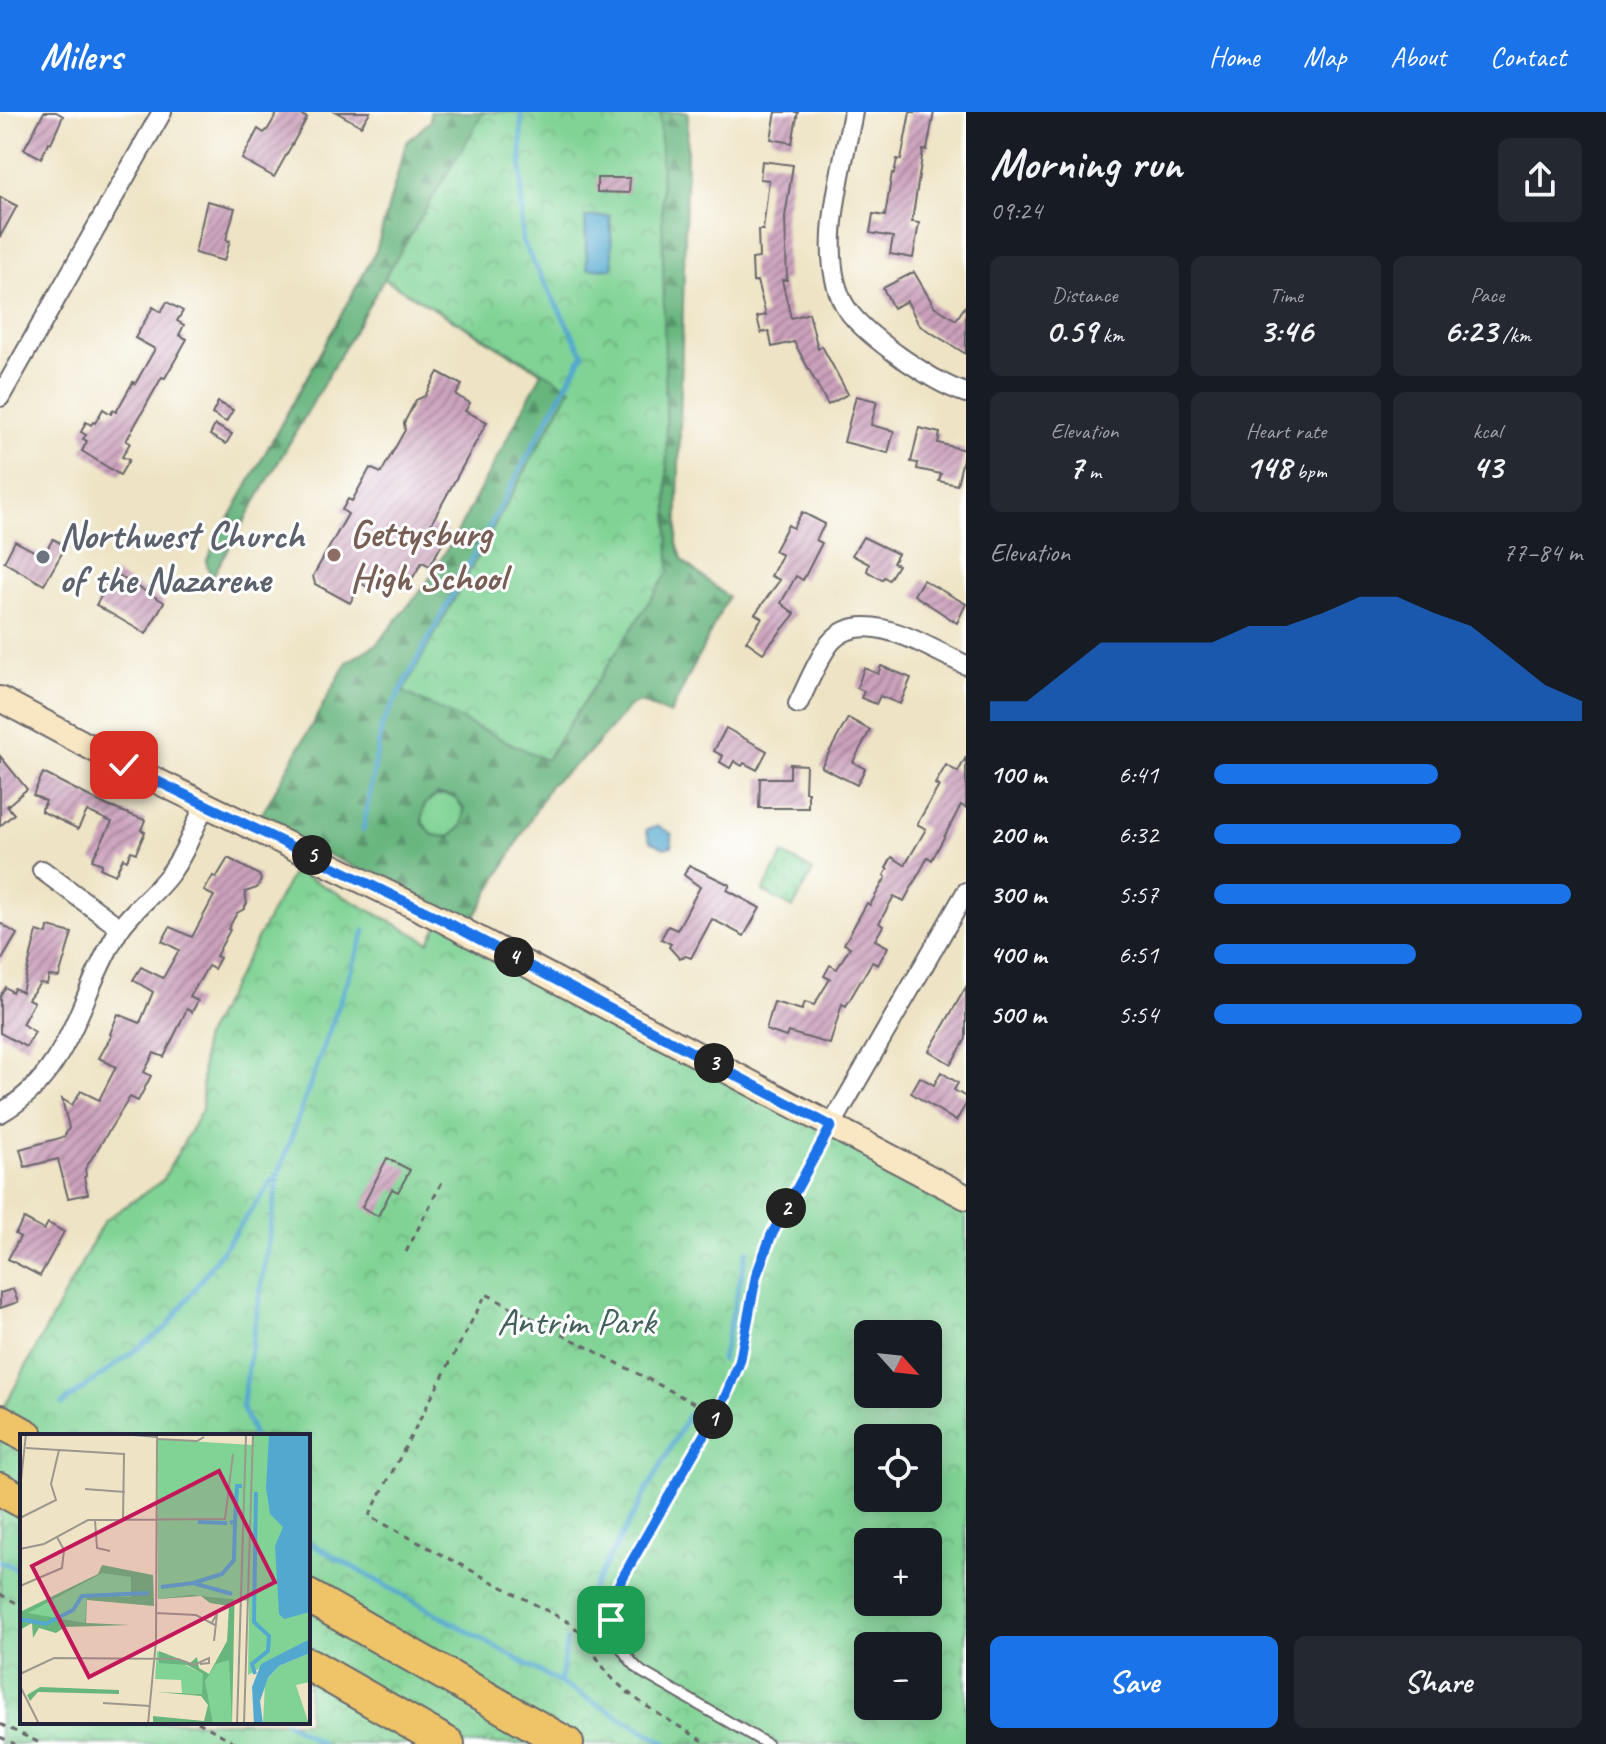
<!DOCTYPE html>
<meta charset="utf-8">
<style>
body{margin:0;font-family:Caveat,sans-serif;background:#242831;color:#f1f3f6;height:100vh;display:flex;flex-direction:column;font-size:30px;white-space:nowrap}
*{box-sizing:border-box;margin:0}
p{font-size:26px;color:#9ea1a6}
.icon{flex:none;width:44px;height:44px;fill:none;stroke:currentColor;stroke-width:2;stroke-linecap:round;stroke-linejoin:round}
.map{position:relative;flex:1;overflow:hidden}
.details{display:flex;flex-direction:column;background:#171b24;width:640px}
.details>*{flex:none}
.needle{width:52px;rotate:117deg}
.controls{position:absolute;left:854px;top:1208px;display:grid;gap:16px}
.controls a{display:grid;place-items:center;width:88px;height:88px;border-radius:12px;background:#171b24;box-shadow:0 4px 20px #0003;font-size:40px}
.pin{position:absolute;display:grid;place-items:center;width:68px;height:68px;color:#fff;margin:-34px;border-radius:16px;box-shadow:0 4px 12px #0006}
.km{position:absolute;width:40px;height:40px;margin:-20px;border-radius:50%;background:#222;color:#fff;font-size:22px;line-height:40px;text-align:center}
.round{display:grid;place-items:center;flex:none;width:84px;height:84px;border-radius:12px;background:#242831}
.overview{display:flex;align-items:center;justify-content:space-between;height:136px;padding:0 24px}
h1{font-size:44px;font-weight:800;line-height:60px}
.figures{display:grid;grid-template-columns:repeat(3,1fr);gap:12px;height:136px;padding:8px 24px}
.figures div{display:grid;align-content:center;border-radius:12px;background:#242831;text-align:center}
.figures b{font-size:34px;font-weight:800}
.figures small{font-size:22px;font-weight:400}
.figures p{font-size:22px}
.chart{height:224px;padding:16px 24px}
.chart p{display:flex;justify-content:space-between}
.chart svg{width:100%;height:144px;margin-top:8px;fill:#1a73e8;opacity:.7}
.primary-button{display:flex;gap:16px;margin-top:auto;padding:16px 24px}
.primary-button a{flex:1;height:92px;border-radius:12px;background:#1a73e8;color:#fff;font-size:32px;font-weight:800;line-height:92px;text-align:center}
.primary-button a+a{background:#242831;color:#f1f3f6}
ul{padding:0 24px;list-style:none;font-size:26px}
li{display:grid;grid-template-columns:128px 96px 1fr;align-items:center;height:60px}
li i{height:20px;border-radius:10px;background:#1a73e8}
header{display:flex;align-items:center;gap:48px;box-sizing:border-box;height:112px;padding:0 40px;background:#1a73e8;color:#fff}
header strong{font-size:38px}
nav{display:flex;gap:44px;margin-inline-start:auto;font-size:28px}
main{display:flex;flex:1;min-height:0}
.map>svg:first-child{display:block}
.grass{fill:#80d395;stroke:#517a68;stroke-width:2}
.forest{fill:url(#forest-firs);stroke:#456c5c;stroke-width:2;fill-rule:evenodd}
.park{fill:url(#park-crowns);stroke:#517a68;stroke-width:2;fill-rule:evenodd}
.garden{fill:url(#garden-dots);stroke:#517a68;stroke-width:2}
.water{fill:#53a8cf;stroke:#3a6585;stroke-width:2}
.lines{fill:none;stroke-linecap:round;stroke-linejoin:round}
.stream{stroke:#53a8cf;stroke-width:5}
.building{fill:url(#building-hatch)}
.service-casing{stroke:#69666b;stroke-width:13}
.minor-casing{stroke:#69666b;stroke-width:22}
.secondary-casing{stroke:#69666b;stroke-width:28}
.motorway-casing{stroke:#69666b;stroke-width:36}
.path{stroke:#69666b;stroke-width:3;stroke-dasharray:6 6;stroke-linecap:butt}
.service{stroke:#fff;stroke-width:9}
.minor{stroke:#fff;stroke-width:18}
.secondary{stroke:#f9e7c3;stroke-width:24}
.motorway{stroke:#efc469;stroke-width:32}
.route-casing{stroke:#fff;stroke-width:16}
.route{stroke:#1a73e8;stroke-width:10}
.education-dot{fill:#8d6e63;stroke:#fff;stroke-width:3}
.worship-dot{fill:#6b7280;stroke:#fff;stroke-width:3}
.labels{text-anchor:middle;dominant-baseline:central;stroke-width:6;stroke-linejoin:round;paint-order:stroke}
.education-label{font-size:38px;font-weight:bold;fill:#785e54;stroke:#fff;text-anchor:start}
.worship-label{font-size:38px;font-weight:bold;fill:#5b616d;stroke:#fff;text-anchor:start}
.park-label{font-size:38px;fill:#43605a;stroke:#fff}
.inset-river{fill:none;stroke:#53a8cf;stroke-width:4}
.inset-road{fill:none;stroke:#9c968e;stroke-width:2}
.view{fill:#c2185b;fill-opacity:0.15;stroke:#c2185b;stroke-width:4}
.inset-edge{fill:none;stroke:#22223b;stroke-width:4}
</style>
<header>
<strong>Milers</strong>
<nav><a>Home</a><a>Map</a><a>About</a><a>Contact</a></nav>
</header>
<main>
<div class="map">
<svg width="966" height="1632" viewBox="0 0 966 1632">
<defs>
<pattern id="forest-firs" width="22" height="20" patternUnits="userSpaceOnUse" patternTransform="scale(2)"><rect width="22" height="20" fill="#68b57e"/><path d="M5 1l3.5 6h-7zM16 11l3.5 6h-7z" fill="#559368"/></pattern>
<pattern id="park-crowns" width="20" height="18" patternUnits="userSpaceOnUse" patternTransform="scale(2)"><rect width="20" height="18" fill="#80d395"/><path d="M2 6a3 3 0 1 1 6 0M12 15a3 3 0 1 1 6 0" fill="none" stroke="#6eb581"/></pattern>
<pattern id="garden-dots" width="8" height="8" patternUnits="userSpaceOnUse" patternTransform="scale(2)"><rect width="8" height="8" fill="#80d395"/><path d="M2 2h.1M6 6h.1" fill="none" stroke="#6eb581" stroke-width="1.8" stroke-linecap="round"/></pattern>
<pattern id="building-hatch" width="6" height="6" patternUnits="userSpaceOnUse" patternTransform="scale(2)"><rect width="6" height="6" fill="#cba0bb"/><path d="M-1 1l2-2M0 6l6-6M5 7l2-2" fill="none" stroke="#a48299"/></pattern>
</defs>
<rect width="100%" height="100%" fill="#fff"/>
<filter id="ink" filterUnits="userSpaceOnUse"><feTurbulence type="fractalNoise" baseFrequency=".0125" numOctaves="2"/><feDisplacementMap in="SourceGraphic" scale="16" xChannelSelector="R" yChannelSelector="G"/><feConvolveMatrix kernelMatrix="1 2 1 2 8 2 1 2 1" color-interpolation-filters="sRGB"/></filter>
<filter id="wash" filterUnits="userSpaceOnUse"><feTurbulence type="fractalNoise" baseFrequency=".006" numOctaves="4" result="noise"/><feDisplacementMap in="SourceGraphic" scale="32" xChannelSelector="R" yChannelSelector="G"/><feGaussianBlur stdDeviation="1.8" result="paint"/><feColorMatrix in="noise" values="0 0 0 0 0 0 0 0 0 0 0 0 0 0 0 0 0 1.4 0 .05"/><feComposite in="paint" operator="in"/></filter>
<g filter="url(#wash)">
<rect width="100%" height="100%" fill="#eee4c5"/>
<circle class="grass" cx="443" cy="704" r="21"/>
<path class="forest" d="M430 0H688L677 431 683 449 728 485 670 602 640 590 630 594 587 643 550 673 476 803 463 807 258 709 347 550 378 531 426 472 458 419 542 261 384 167 211 467 206 449 376 139 406 31 430 9ZM437 682 454 684 464 697 462 714 449 725 433 723 422 710 424 693Z"/>
<g class="park">
<path d="M484 0H660L669 459 546 648 403 580 571 276 384 167Z"/>
<path d="M294 758 429 830 441 807 966 1085V1632H0V1303L104 1109 162 1069 202 998 203 928ZM868 1222H928V1282H868ZM22 1324H308V1610H22ZM868 1326H928V1386H868ZM868 1430H928V1490H868ZM868 1534H928V1594H868Z"/>
</g>
<path class="garden" d="M783 742 813 759 793 796 763 779Z"/>
<g class="water">
<path d="M610 104 613 156 587 157 585 105Z"/>
<path d="M658 714 672 722V734L664 736 650 729 646 718Z"/>
</g>
<g class="lines">
<g class="stream">
<path d="M363 718 382 613 583 242 522 129 521 0"/>
<path d="M722 1248 747 1139"/>
<path d="M62 1292 167 1215 279 1060 365 819"/>
<path d="M254 1324 242 1294 279 1061"/>
<path d="M308 1430 560 1571"/>
<path d="M0 1449 22 1459"/>
<path d="M578 1503 689 1302"/>
<path d="M567 1528 560 1571 667 1632"/>
<path d="M286 1610 322 1632"/>
</g>
</g>
<g id="blocks">
<g class="building">
<path d="M44 0H56L63 4 51 31 49 30 41 46 24 37Z"/>
<path d="M278 0H296L307 6 274 65 242 47 258 17 264 21 268 17Z"/>
<path d="M336 0H370L361 14Z"/>
<path d="M776 0H798L792 31 771 27Z"/>
<path d="M910 0H934L927 38H923L912 110 919 111 913 146 890 142 893 125 870 121 873 102 885 104 892 61 894 62 897 47 901 48Z"/>
<path d="M762 49 793 53 785 105 787 168H782L791 206 809 201 818 237 822 234 848 282 828 293 794 230 772 235 769 219 761 221 757 205 766 203 757 169 753 170 752 147 759 146 758 118H763L769 68 760 67Z"/>
<path d="M597 66H630L629 81 597 80Z"/>
<path d="M0 85 17 94 0 125Z"/>
<path d="M207 89 235 96 226 128 230 129 224 149 195 141Z"/>
<path d="M914 160 934 194 956 208 966 193V242L919 213 907 189 893 196 883 176Z"/>
<path d="M167 190 183 199 177 209 184 213 179 223 187 227 165 266 162 265 126 329 130 331 122 345 129 348 120 363 82 339 87 329 83 327 86 323 81 320 86 310 91 313 93 310 95 311 103 297 111 302 113 298 116 300 133 270 135 272 155 237 135 226 153 195 161 200Z"/>
<path d="M438 260 462 273 456 283 470 291 465 299 487 310 431 412 448 421 430 454 422 450 408 474 401 470 399 473 394 471 392 474 373 463 367 475 361 471 350 491 315 472 313 464 348 402 342 398 348 387 352 389 370 356 381 361 405 318 404 311 416 288 425 284Z"/>
<path d="M856 284 877 289 871 313 894 319 888 341 844 330Z"/>
<path d="M218 290 233 298 226 310 212 302Z"/>
<path d="M215 313 232 322 226 332 210 323Z"/>
<path d="M919 316 940 321 938 331 965 338 957 373 939 369 941 362 917 357 918 351 911 350Z"/>
<path d="M802 400 825 412 816 428 822 431 803 468 796 464 781 491 795 502 763 541 746 529 762 506 755 502 780 468 771 464 782 443 774 439 788 413 793 416Z"/>
<path d="M863 425 898 442 893 451 898 453 889 468 884 465 882 468 867 459 869 452 852 443Z"/>
<path d="M53 427 66 434 44 473 4 450 15 429 43 444Z"/>
<path d="M114 461 164 490 146 522 96 493Z"/>
<path d="M923 468 966 492 957 511 914 483Z"/>
<path d="M881 554 911 566 900 592 880 584 876 592 861 586 864 579 857 576 864 556 878 562Z"/>
<path d="M848 606 870 618 853 650 865 657 857 673 821 655Z"/>
<path d="M726 616 767 639 757 658 744 651 742 654 734 649 730 656 720 650 723 644 714 639Z"/>
<path d="M0 644 27 677 7 694 14 702 0 714Z"/>
<path d="M966 645V696L961 693 932 748 928 745 904 789 894 784 879 811 883 814 875 828 888 835 878 853 872 850 846 894 842 892 830 932 788 920 786 925 766 918 774 890 802 898 805 890 814 893 830 867 824 864 830 853 837 857 850 835 844 832 867 791 870 793 886 765 884 763 888 757 886 756 892 745 905 753 926 717 917 712 939 674 935 672 946 653 958 660Z"/>
<path d="M790 652 806 653 805 680H808V696H759L760 666H790Z"/>
<path d="M43 661 108 694 145 708 141 718 145 720 136 741 131 739 127 748 123 746 115 763 100 756 102 752 92 748 112 710 87 699 78 717 41 699 46 689 33 683Z"/>
<path d="M228 746 259 763 261 768 257 776 245 780 247 791 244 797 237 801 228 817 230 818 216 844 220 846 214 857 208 854 190 885 198 889 192 900 187 897 164 945 154 941 144 960 151 964 138 989 130 985 85 1057 86 1064 84 1065 88 1082 68 1086 58 1047 25 1055 20 1037 64 1025 69 1016 62 987 72 993 81 979 99 988 116 955 99 946 112 923 110 922 118 902 140 911 153 880 133 868 141 855 163 866 179 838 162 829 170 815 192 825 214 784 204 779 213 764 216 766Z"/>
<path d="M689 753 730 773 727 778 760 796 744 824 712 807 691 846 686 844 679 846 669 835 671 832 661 827 668 814 677 818 700 775 684 763Z"/>
<path d="M0 811 17 822 0 851Z"/>
<path d="M48 815 72 821 59 865 49 864 47 872 40 871 28 887 34 890 22 912 35 920 26 935 0 921V884L5 875 12 880 14 876 22 880 37 819 47 822Z"/>
<path d="M966 875V927L951 952 929 939Z"/>
<path d="M941 960 958 971 954 978 966 985V992L956 1009 911 981 920 965 934 973Z"/>
<path d="M387 1046 410 1058 398 1080 392 1077 378 1104 362 1095Z"/>
<path d="M24 1107 44 1118 48 1111 64 1120 40 1164 8 1147 20 1125 15 1122Z"/>
<path d="M13 1177 18 1190 0 1196V1181Z"/>
</g>
</g>
</g>
<g filter="url(#ink)">
<use href="#blocks" fill-opacity="0" stroke="#69666b" stroke-width="2"/>
<g class="lines">
<g class="service-casing">
<path id="service" d="M767 1632 642 1560C613 1535 607 1507 619 1472L725 1286 740 1249 756 1164 771 1124 831 1014"/>
</g>
<g class="minor-casing">
<g id="minor">
<path d="M853 0C843 56 814 147 847 197 859 215 885 234 902 246 923 260 942 273 966 281"/>
<path d="M0 285 162 0"/>
<path d="M798 592C808 572 817 548 830 531 863 491 929 537 966 553"/>
<path d="M42 758 120 816"/>
<path d="M0 1001C72 962 79 881 119 818 133 797 154 783 169 763 185 742 194 716 205 692"/>
<path d="M831 1014 966 780"/>
</g>
</g>
<g class="secondary-casing">
<path id="secondary" d="M0 587 124 653 441 807 966 1085"/>
</g>
<g class="motorway-casing">
<g id="motorway">
<path d="M0 1309 27 1324"/>
<path d="M0 1377 22 1389"/>
<path d="M308 1484 567 1632"/>
<path d="M308 1552 448 1632"/>
</g>
</g>
<g class="path">
<path d="M406 1140 443 1068"/>
<path d="M705 1297 486 1182 369 1404 570 1511C589 1527 596 1549 613 1567 639 1593 676 1612 708 1632"/>
<path d="M0 1482 22 1494"/>
<path d="M198 1610 238 1632"/>
<path d="M0 1612 42 1632"/>
<path d="M0 1625 15 1632"/>
</g>
<use href="#service" class="service"/>
<use href="#minor" class="minor"/>
<use href="#secondary" class="secondary"/>
<use href="#motorway" class="motorway"/>
</g>
</g>
<g class="lines" filter="url(#ink)">
<g class="route-casing">
<path id="route" d="M124 653 441 807 831 1014 771 1124 756 1164 740 1249 725 1286 619 1472 613 1489 611 1508"/>
</g>
<use href="#route" class="route"/>
</g>
<circle class="education-dot" cx="334" cy="443" r="8"/>
<circle class="worship-dot" cx="43" cy="445" r="8"/>
<g class="labels">
<g class="education-label">
<text x="350" y="421">Gettysburg<tspan x="350" dy="44">High School</tspan></text>
</g>
<g class="worship-label">
<text x="59" y="423">Northwest Church<tspan x="59" dy="44">of the Nazarene</tspan></text>
</g>
<g class="park-label">
<text x="576" y="1209">Antrim Park</text>
</g>
</g>
<g transform="translate(20 1322)">
<rect width="290" height="290" fill="#eee4c5"/>
<path d="M137 217 183 240V260L162 259 161 246 135 245Z" fill="#80d395"/>
<path d="M82 131 133 141 134 172 67 166 66 189 110 191 45 193 36 199 19 194 13 204 12 189 0 196V178L78 140ZM215 145 212 290H133V282L184 287 188 271 181 262 136 258 182 260 183 240 167 231 139 229V217L170 229 177 223 179 234 189 240 207 207 209 172 190 169 181 162 138 165ZM20 253 99 256V260L18 258 10 267 7 261Z" fill="#68b57e"/>
<path d="M233 0H290V205L228 241 229 167 171 161 138 165 137 5 232 11ZM82 139 111 143V163L67 161 65 189 8 179ZM290 219V248L276 251 289 290H243L245 248 259 232ZM209 226 212 290H193L185 247 196 230Z" fill="#80d395"/>
<path d="M249 0H290V178L264 185 259 180 255 112 263 93 250 80 246 54ZM290 205V219L259 232 248 244 240 267 243 290H234L232 253 241 230Z" fill="#53a8cf"/>
<path class="inset-river" d="M178 88 207 89M210 89 215 87 217 52H222M173 149 202 140 214 126 215 88M141 153 173 149 212 160M0 185 26 190 53 176 62 162 129 159M235 240 232 230 248 217 249 202 234 188 236 58"/>
<path class="inset-road" d="M101 0 137 3M137 5 177 7 184 3M6 14 104 20 103 87M0 55 6 0M65 55 105 58M0 84 36 66 31 50 39 16M75 86 77 114 90 117M0 115 24 110 68 86 205 85 213 20M0 152 42 134 44 116 37 103M136 179 176 181 195 191M191 190 197 180 194 207M0 240 34 224 158 225 174 231 189 224V229L180 230M0 252 19 290M83 269 130 272M128 290 136 207 137 0M217 290 226 0M224 290 233 0"/>
<path class="view" d="M199 37 255 148 69 243 12 132Z"/>
<rect width="290" height="290" class="inset-edge"/>
</g>
</svg>
<div class="controls">
<a><svg class="needle" viewBox="-14 -14 28 28"><path d="M0-13l5 13h-10z" fill="#e53935"/><path d="M0 13l5-13h-10z" fill="#9ea1a6"/></svg></a>
<a><svg class="icon" aria-label="locate" viewBox="0 0 24 24"><circle cx="12" cy="12" r="6"/><path d="M12 2v4M12 18v4M2 12h4M18 12h4"/></svg></a>
<a>+</a>
<a>−</a>
</div>
<div class="pin" style="left:611px;top:1508px;background:#1e9e55"><svg class="icon" aria-label="arrive" viewBox="0 0 24 24"><path d="M6 21V4h12l-3 4 3 4H6"/></svg></div>
<div class="pin" style="left:124px;top:653px;background:#d93025"><svg class="icon" aria-label="check" viewBox="0 0 24 24"><path d="M5 12l5 5 9-10"/></svg></div>
<b class="km" style="left:713px;top:1307px">1</b>
<b class="km" style="left:786px;top:1096px">2</b>
<b class="km" style="left:714px;top:951px">3</b>
<b class="km" style="left:514px;top:845px">4</b>
<b class="km" style="left:312px;top:743px">5</b>
</div>
<section class="details">
<div class="overview"><div><h1>Morning run</h1><p>09:24</p></div><a class="round"><svg class="icon" aria-label="share" viewBox="0 0 24 24"><path d="M12 15V3M7 8l5-5 5 5M5 13v7h14v-7"/></svg></a></div>
<div class="figures">
<div><p>Distance</p><b>0.59<small> km</small></b></div>
<div><p>Time</p><b>3:46</b></div>
<div><p>Pace</p><b>6:23<small> /km</small></b></div>
</div>
<div class="figures">
<div><p>Elevation</p><b>7<small> m</small></b></div>
<div><p>Heart rate</p><b>148<small> bpm</small></b></div>
<div><p>kcal</p><b>43</b></div>
</div>
<div class="chart"><p><span>Elevation</span>77–84 m</p>
<svg viewBox="0 0 160 44" preserveAspectRatio="none"><path d="M0 44V38L10 38L20 29L30 20L40 20L50 20L60 20L70 15L80 15L90 11L100 6L110 6L120 11L130 15L140 24L150 33L160 38V44z"/></svg>
</div>
<ul>
<li><b>100 m</b>6:41<i style="width:61%"></i></li>
<li><b>200 m</b>6:32<i style="width:67%"></i></li>
<li><b>300 m</b>5:57<i style="width:97%"></i></li>
<li><b>400 m</b>6:51<i style="width:55%"></i></li>
<li><b>500 m</b>5:54<i style="width:100%"></i></li>
</ul>
<div class="primary-button"><a>Save</a><a>Share</a></div>
</section>
</main>
